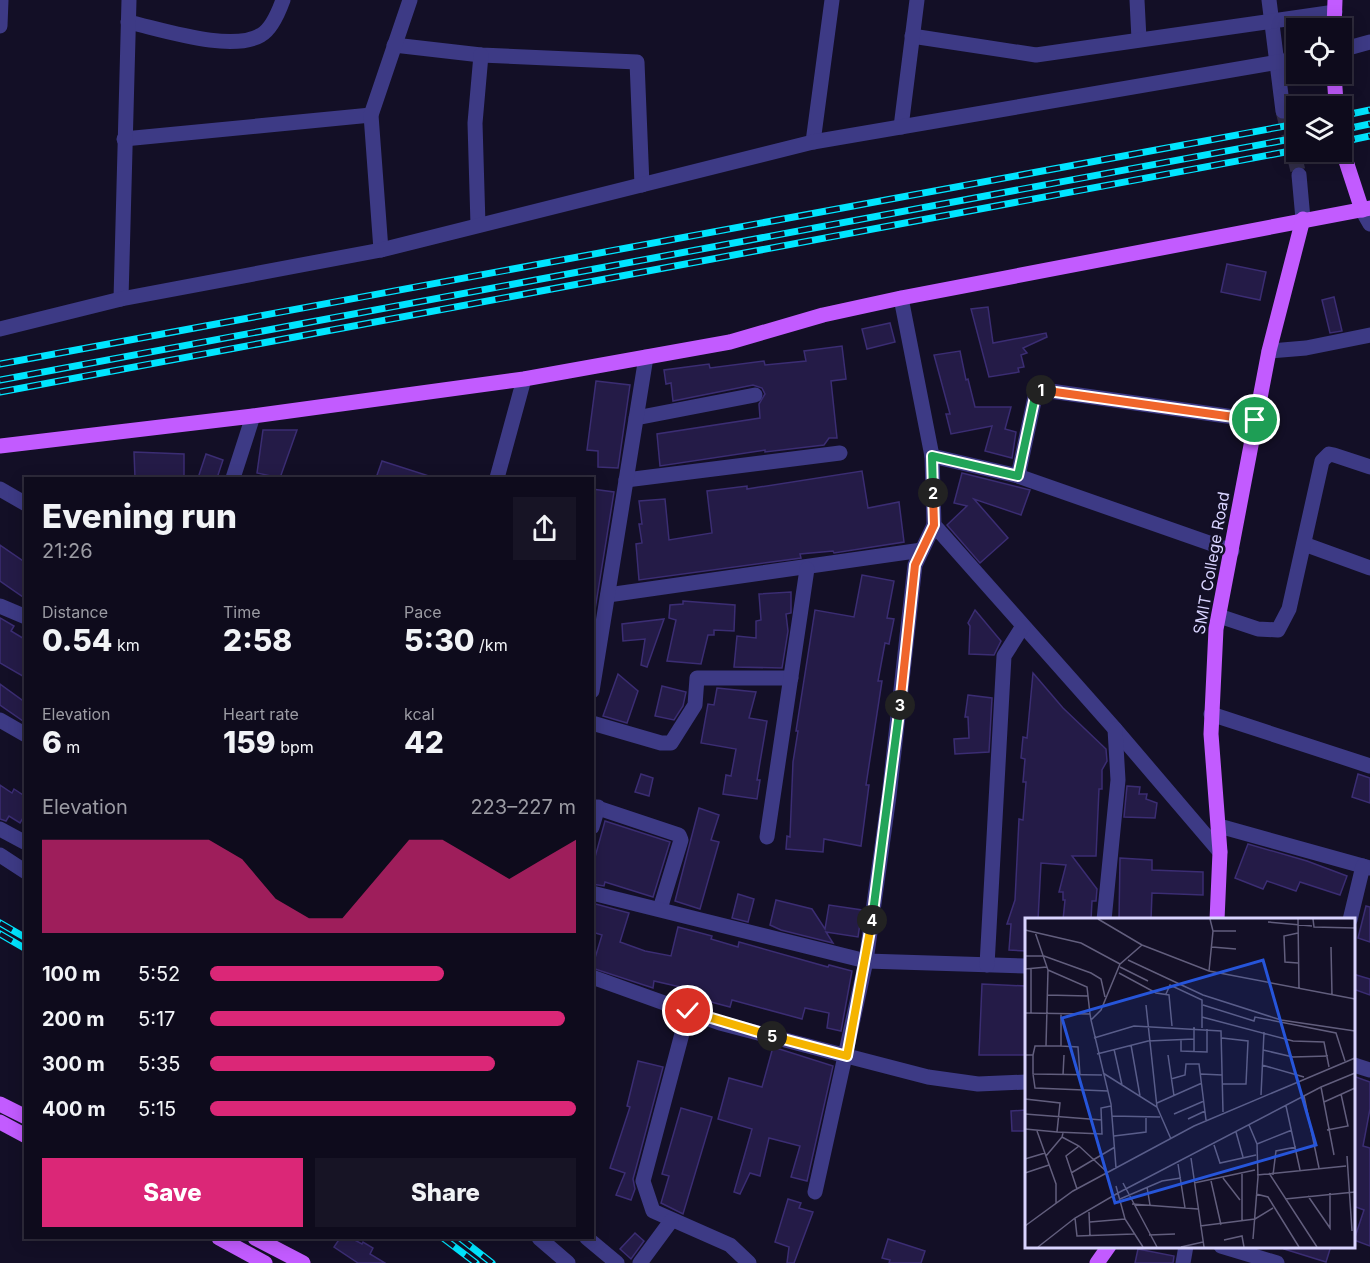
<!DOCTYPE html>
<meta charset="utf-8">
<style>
body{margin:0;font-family:Inter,sans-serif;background:#171425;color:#f1f3f6;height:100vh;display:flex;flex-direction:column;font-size:22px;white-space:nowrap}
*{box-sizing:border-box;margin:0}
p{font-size:20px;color:#9b9ba3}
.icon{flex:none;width:33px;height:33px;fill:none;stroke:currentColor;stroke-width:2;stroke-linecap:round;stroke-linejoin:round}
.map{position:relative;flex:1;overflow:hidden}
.details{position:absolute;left:24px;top:477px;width:570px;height:762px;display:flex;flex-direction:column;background:#0e0b1c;border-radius:0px;box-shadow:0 3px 15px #0003,0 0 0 2px #2e2b3b}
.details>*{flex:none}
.fabs{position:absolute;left:1286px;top:18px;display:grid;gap:12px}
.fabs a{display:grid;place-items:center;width:66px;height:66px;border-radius:0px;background:#0e0b1c;box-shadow:0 3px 15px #0003,0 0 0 2px #2e2b3b;font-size:30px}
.pin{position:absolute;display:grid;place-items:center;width:51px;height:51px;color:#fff;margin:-26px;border:3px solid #fff;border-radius:50%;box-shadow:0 2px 6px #0007}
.km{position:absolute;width:30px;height:30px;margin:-15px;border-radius:50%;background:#222;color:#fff;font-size:16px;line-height:30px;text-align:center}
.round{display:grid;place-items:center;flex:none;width:63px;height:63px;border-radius:0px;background:#171425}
.head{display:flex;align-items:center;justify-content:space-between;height:102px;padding:0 18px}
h1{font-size:33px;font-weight:800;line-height:45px}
.figures{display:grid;grid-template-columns:repeat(3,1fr);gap:9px;height:102px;padding:6px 18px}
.figures div{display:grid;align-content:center}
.figures b{font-size:30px;font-weight:800}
.figures small{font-size:16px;font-weight:400}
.figures p{font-size:16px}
.chart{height:168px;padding:12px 18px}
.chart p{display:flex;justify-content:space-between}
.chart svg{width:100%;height:108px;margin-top:6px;fill:#db2777;opacity:.7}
.primary-button{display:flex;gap:12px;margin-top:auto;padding:12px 18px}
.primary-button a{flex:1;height:69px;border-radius:0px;background:#db2777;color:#fff;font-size:24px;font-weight:800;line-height:69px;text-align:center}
.primary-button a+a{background:#171425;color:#f1f3f6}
ul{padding:0 18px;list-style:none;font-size:20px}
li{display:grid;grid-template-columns:96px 72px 1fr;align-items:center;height:45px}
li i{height:15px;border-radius:8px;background:#db2777}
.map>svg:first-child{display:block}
.building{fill:#241b47;stroke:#3b2d73;stroke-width:1.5}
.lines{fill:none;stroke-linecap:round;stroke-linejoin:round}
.minor-tunnel{stroke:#312d47;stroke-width:15;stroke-dasharray:15 8;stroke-linecap:butt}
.major-tunnel{stroke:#312d47;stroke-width:15;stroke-dasharray:15 8;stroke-linecap:butt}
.minor{stroke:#3d3a85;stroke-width:15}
.major{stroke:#c25bff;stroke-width:15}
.rail-casing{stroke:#00e5ff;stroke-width:7}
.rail{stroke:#130f26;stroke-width:4.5;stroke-dasharray:14;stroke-linecap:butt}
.split-1-casing{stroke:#fff;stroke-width:12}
.split-2-casing{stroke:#fff;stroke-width:12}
.split-3-casing{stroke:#fff;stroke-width:12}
.split-4-casing{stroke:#fff;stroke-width:12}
.split-5-casing{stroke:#fff;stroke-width:12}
.split-6-casing{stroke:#fff;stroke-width:12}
.split-1{stroke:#f0652b;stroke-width:8}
.split-2{stroke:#22a559;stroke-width:8}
.split-3{stroke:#f0652b;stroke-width:8}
.split-4{stroke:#22a559;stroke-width:8}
.split-5{stroke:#f5b400;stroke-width:8}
.split-6{stroke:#f5b400;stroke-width:8}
.labels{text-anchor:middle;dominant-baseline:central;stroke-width:5;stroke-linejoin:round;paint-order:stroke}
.street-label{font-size:16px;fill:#d9d4ff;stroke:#130f26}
.inset-road{fill:none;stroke:#625e7d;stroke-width:1.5}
.view{fill:#2655da;fill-opacity:0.15;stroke:#2655da;stroke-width:3}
.inset-edge{fill:none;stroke:#d9d4ff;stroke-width:3}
</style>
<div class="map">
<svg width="1370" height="1263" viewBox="0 0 1370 1263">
<rect width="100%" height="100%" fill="#130f26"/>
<g class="building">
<path d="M1227 264 1266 272 1260 300 1221 292Z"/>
<path d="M1334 297 1342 331 1330 333 1322 300Z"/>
<path d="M988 307 993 343 1046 333 1047 337 1023 348 1027 353 1021 355 1024 367 1018 368 1019 372 989 377 971 309Z"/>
<path d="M890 323 895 342 867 349 862 329Z"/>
<path d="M842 346 846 379 831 381 837 438H829L824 445 765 452V450L660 466 657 434 760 418 759 404 765 394 762 388 753 385 673 401 671 383 666 384 664 370 709 364 710 368 764 361 765 365 806 361 804 351Z"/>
<path d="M960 351 966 380 968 379 975 407H1011L1005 429 1016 432 1012 458 985 451 992 426 951 434 946 414H950L934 355Z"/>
<path d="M596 381 630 385 618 468 598 467V451L587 450Z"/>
<path d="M263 430H297L280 478 257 473Z"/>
<path d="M134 452 184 454V476L135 478Z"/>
<path d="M206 454 223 460 217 478H198Z"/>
<path d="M382 461 429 476V478H376Z"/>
<path d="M862 471 868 508 899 502 904 542 834 553 833 551 800 554 801 558 639 580 636 544 642 543 639 524H642L639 501 665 499 669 540 712 533 707 491 747 486V489Z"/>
<path d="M962 473 1030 490 1021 515 974 499 1008 538 980 563 947 525 967 506 954 503Z"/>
<path d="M592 489 614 492 594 616H592Z"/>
<path d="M0 545 26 563V599L0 581Z"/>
<path d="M862 575 894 581 887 618 894 619 889 644 885 643 878 681H882L866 785H869L861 846 824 839 823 852 786 849 787 836 790 837 793 762 798 731H796L815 610 854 617Z"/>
<path d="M791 592V613L786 614 788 631 782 668 734 667 737 636 756 638V621L761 620 759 594Z"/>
<path d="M683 601 735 605 734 631 714 630V635H708L701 664 667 661 676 620 669 618 670 605 683 604Z"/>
<path d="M975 610 1001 641 994 655 969 654 970 626 968 623Z"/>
<path d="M0 618 14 626 11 631 26 640V678L0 663Z"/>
<path d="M664 619 647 667 641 665 645 639 623 641 622 624Z"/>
<path d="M1033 673 1063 708 1106 749 1107 761 1102 770V789H1099L1096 856H1072L1097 889 1096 901H1092L1091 920H1063L1065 900H1063V892H1059L1066 865 1041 863 1038 920H1026V951L1009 950 1011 924H1007L1015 900 1019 819 1023 820 1026 782H1023L1025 759 1021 758 1023 737 1027 738Z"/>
<path d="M618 674 638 691 627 723 603 716Z"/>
<path d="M0 684 26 703V723L0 705Z"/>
<path d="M662 686 686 692 683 706 674 720 655 716Z"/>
<path d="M717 688 756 692 749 718 767 721 757 780H760L757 799 723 794 726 775 731 776 736 749 701 743 708 704 714 705Z"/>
<path d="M968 695 992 698 989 752 955 754 954 739 969 738 968 717H965Z"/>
<path d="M641 774 653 778 649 796 635 792Z"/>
<path d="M1358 774 1370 778V803L1352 797Z"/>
<path d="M0 785 12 793 14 789 26 797V813L20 823 9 816 6 821 0 819Z"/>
<path d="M1127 786 1140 787 1139 794H1147L1146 799 1157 803 1155 818 1124 817Z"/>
<path d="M699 808 719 815 711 840 719 842 700 909 675 901Z"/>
<path d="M605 821 670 842 653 897 605 882 604 886 592 884V868Z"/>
<path d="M1248 844 1307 861 1347 876 1340 895 1300 882 1296 891 1267 881 1263 889 1235 878Z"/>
<path d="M1120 858 1152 860V870L1203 872V895L1152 893 1151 920H1119Z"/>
<path d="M738 894 754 899 748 922 732 918Z"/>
<path d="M776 900 812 909 825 929 829 905 862 910 858 937 826 932 833 943 781 930 770 925Z"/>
<path d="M592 903 629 913 620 942 645 951 671 956 678 927 712 936 711 939 738 947 739 942 828 967 829 965 852 971 841 1031 827 1028 829 1013 805 1008 802 1019 732 1000 730 1007 696 998 698 991 654 981 653 988 592 968 602 935 592 932Z"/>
<path d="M1366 906 1370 907V942L1358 938Z"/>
<path d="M1353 974 1370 979V995L1353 989Z"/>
<path d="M982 984 1026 986V1055H979Z"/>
<path d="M773 1047 833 1066 807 1181 791 1177 800 1146 769 1138 760 1176 750 1173 740 1194 734 1192 752 1129 718 1119 729 1078 762 1087Z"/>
<path d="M638 1061 663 1067 639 1157 633 1179 635 1189 631 1200 616 1195 625 1173 610 1168 630 1107 627 1106Z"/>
<path d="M1353 1076 1370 1082V1109L1363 1146 1370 1148V1246L1354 1240 1364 1210 1353 1206Z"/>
<path d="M681 1108 712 1117 683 1214 661 1203 669 1176 662 1174Z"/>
<path d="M1026 1110V1131H1012L1011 1111Z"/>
<path d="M788 1199 801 1203 799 1208 813 1212 794 1263H787L789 1247 775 1242Z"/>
<path d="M635 1233 644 1241 631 1259 620 1249Z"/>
<path d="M340 1238H351L362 1244 363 1242 373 1248 370 1254 385 1263H358L334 1247Z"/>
<path d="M888 1239 925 1251 921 1263H889L890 1260 882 1258Z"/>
<path d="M1285 1246H1331L1326 1262 1284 1249Z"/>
<path d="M1138 1249 1174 1256 1173 1263H1135Z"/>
</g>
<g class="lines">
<path class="minor-tunnel" d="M1283 111 1299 175"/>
<path class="major-tunnel" d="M1341 134 1345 158"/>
<g class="minor">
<path d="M1137 0 1139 39"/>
<path d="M1269 0 1283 111"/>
<path d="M128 22C161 29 231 53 261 35 272 29 279 11 283 0"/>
<path d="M0 26 1 0"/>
<path d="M912 36 1036 55 1335 12"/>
<path d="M394 45 481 55 637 62 642 185"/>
<path d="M1341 50 1370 42"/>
<path d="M901 127 917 0"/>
<path d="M124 139 371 115"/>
<path d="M813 142 832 0"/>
<path d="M1299 175 1303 219"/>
<path d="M1362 210 1370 224"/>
<path d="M478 225 475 123 481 55"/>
<path d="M381 250 371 115 410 0"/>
<path d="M901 298 932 456 934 525 1115 729 1220 852"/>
<path d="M121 299 129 0"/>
<path d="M0 329 121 299 381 250 813 142 1296 59"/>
<path d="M1269 351 1306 348 1370 335"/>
<path d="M636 418 755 395"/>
<path d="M932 456 1018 476 1232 551"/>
<path d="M1018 476 1036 392 1043 390 1255 420"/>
<path d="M233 478 253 416"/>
<path d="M497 478 524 379"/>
<path d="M626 480 840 453"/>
<path d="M0 489 26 504"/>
<path d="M1304 544 1370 568"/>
<path d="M608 595 922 550"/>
<path d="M0 606 26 617"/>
<path d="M1219 616 1258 629 1278 630 1289 609 1322 461 1329 454 1334 455 1370 467"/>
<path d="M592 691 646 357"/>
<path d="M1211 714 1370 766"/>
<path d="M0 720 26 735"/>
<path d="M592 723 661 743H671L695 705 697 678H791"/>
<path d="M592 806 679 835 681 840 660 909"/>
<path d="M1219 826 1370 868"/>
<path d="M592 827 598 807"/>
<path d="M0 829 26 843"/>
<path d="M767 837 807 569"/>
<path d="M0 855 26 872"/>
<path d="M592 893 866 961 1026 966"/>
<path d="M1104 920 1118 780 1115 729"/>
<path d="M1350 920 1363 866"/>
<path d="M987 965 1004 656 1023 626"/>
<path d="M592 977 720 1023 928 1077 978 1084 1026 1082"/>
<path d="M688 1011 643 1181 653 1211 730 1245 749 1263"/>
<path d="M1354 1065 1370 1070"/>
<path d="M815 1192 866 961 889 796 915 565 934 525"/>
<path d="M539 1238 568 1263"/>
<path d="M587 1238 617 1263"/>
<path d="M1221 1246 1277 1263"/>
<path d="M640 1263 671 1221"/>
<path d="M1183 1263 1186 1246"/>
</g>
<g class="major">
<path d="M1334 28 1335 0"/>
<path d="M1334 74 1336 102"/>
<path d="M1345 158 1362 210"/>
<path d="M0 446 253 416 524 379 730 342 823 315 901 298 1370 208"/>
<path d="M1217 920 1220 852 1211 734 1216 629 1269 351 1303 219"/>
<path d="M0 1104 26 1117"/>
<path d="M0 1122 26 1136"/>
<path d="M219 1238 265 1263"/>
<path d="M255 1238 303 1263"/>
<path d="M1097 1263 1109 1246"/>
</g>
<g class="rail-casing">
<g id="rail">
<path d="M1341 116 1370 110"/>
<path d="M1341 130 1370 124"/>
<path d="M1341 142 1370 136"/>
<path d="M0 364 1296 124"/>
<path d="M0 380 1296 138"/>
<path d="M0 392 1296 150"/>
<path d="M0 923 26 938"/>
<path d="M0 934 26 949"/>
<path d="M443 1238 476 1263"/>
<path d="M460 1238 492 1263"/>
</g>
</g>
<use href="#rail" class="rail"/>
</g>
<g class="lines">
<g class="split-1-casing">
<path id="split-1" d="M1041 390 1255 420"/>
</g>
<g class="split-2-casing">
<path id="split-2" d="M933 493 932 456 1018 476 1034 401 1036 392 1041 390"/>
</g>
<g class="split-3-casing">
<path id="split-3" d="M900 705 915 565 934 525 933 493"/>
</g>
<g class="split-4-casing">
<path id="split-4" d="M872 920 900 705"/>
</g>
<g class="split-5-casing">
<path id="split-5" d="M772 1036 847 1056 872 920"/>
</g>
<g class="split-6-casing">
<path id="split-6" d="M688 1011 772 1036"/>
</g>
<use href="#split-1" class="split-1"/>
<use href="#split-2" class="split-2"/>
<use href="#split-3" class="split-3"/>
<use href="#split-4" class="split-4"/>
<use href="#split-5" class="split-5"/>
<use href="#split-6" class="split-6"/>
</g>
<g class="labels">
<g class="street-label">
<text transform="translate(1211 563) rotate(-80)">SMIT College Road</text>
</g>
</g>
<g transform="translate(1025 918)">
<rect width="330" height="330" fill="#130f26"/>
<path class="inset-road" d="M73 1 117 27M273 1 274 71M288 1 289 9 330 10M243 4 287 8M0 12 56 25 95 46 117 27M188 13H211M10 14 23 52 21 128M273 15 259 18 260 44 273 45M117 27 184 53 330 81M187 29 211 31M306 29 307 77M0 38H19L66 55 76 61 80 79M103 42 178 77 256 102 330 113M95 49 123 63M0 51 22 49M23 52 62 69 65 96M184 53 188 13 185 1M94 55 131 75 144 77 147 108M141 76 145 67 177 82V110M22 77 63 78M121 87 132 189M178 87 229 103 230 99 311 115 320 143M0 95 65 96 66 102M6 95V50M177 99 268 123 299 124 304 149M69 120 109 108 196 113 198 194M197 120 223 123 221 166H198M156 122V133L182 134V111M106 127 115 178M36 128 53 129 55 157M89 131 97 167M238 132 268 139 303 138M169 134V109M72 136 123 123 169 121M0 137H8V156L77 157M8 137 10 128H36V96M143 137 149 178M237 147 279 159M78 155 132 189 146 221M8 156 10 170 83 173M176 156 197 157M38 157 39 137M146 161 160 157 161 146H174L181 202M296 169 309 237M236 177 239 114M279 178 294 250M0 181 35 185 32 214 77 216 76 190 86 188M299 184 330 170M132 185 177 165M261 188 275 252M0 196 77 202M149 196 179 183M87 198 135 199M163 201 180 193M224 207 232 226 233 259 228 321M0 211 32 214M302 212 323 208 316 176M12 213 31 266V286M211 214 218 239M38 215 37 219 54 228 82 254M89 218 121 214V200M232 226 267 212M189 227 195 245 231 237M21 238 37 219M322 238 327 313M166 240 179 329M0 241 20 235M153 246 160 290M91 250 86 186 66 102 76 92 95 46M0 255 24 247M46 255 90 229M244 255 292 329M217 256V302M232 257 321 248M248 257 251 233 271 229M198 260 215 282M186 263 196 307M98 265 132 329M169 265 230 252M91 268 100 301 118 329M122 269 125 287M52 271 41 238 54 228M231 276 243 279 274 329M283 278 305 310V275M95 281 137 263 156 260M260 281 330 274M107 286 173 291M64 294 65 318M50 300 52 318 109 316M65 304 100 301M0 308 48 273 169 208 330 140M175 308 230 301 248 290M124 317 150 316M199 322 217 318 219 329M13 329 50 300 93 275 296 169 330 155M156 329 178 324"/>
<path class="view" d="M238 42 291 227 90 285 37 100Z"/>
<rect width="330" height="330" class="inset-edge"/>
</g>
</svg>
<div class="fabs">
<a><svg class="icon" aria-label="locate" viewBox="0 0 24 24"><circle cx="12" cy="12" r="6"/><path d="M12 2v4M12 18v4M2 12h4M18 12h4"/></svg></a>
<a><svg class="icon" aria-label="layers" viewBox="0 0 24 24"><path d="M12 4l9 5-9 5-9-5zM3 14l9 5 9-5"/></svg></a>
</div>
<div class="pin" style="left:1255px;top:420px;background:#1e9e55"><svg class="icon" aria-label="arrive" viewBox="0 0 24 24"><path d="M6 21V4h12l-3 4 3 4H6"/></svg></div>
<div class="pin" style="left:688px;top:1011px;background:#d93025"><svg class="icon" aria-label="check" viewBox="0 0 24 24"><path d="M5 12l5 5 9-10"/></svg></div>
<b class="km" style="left:1041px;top:390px">1</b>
<b class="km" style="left:933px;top:493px">2</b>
<b class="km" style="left:900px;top:705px">3</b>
<b class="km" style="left:872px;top:920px">4</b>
<b class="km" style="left:772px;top:1036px">5</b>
<section class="details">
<div class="head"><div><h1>Evening run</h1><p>21:26</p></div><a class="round"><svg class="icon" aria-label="share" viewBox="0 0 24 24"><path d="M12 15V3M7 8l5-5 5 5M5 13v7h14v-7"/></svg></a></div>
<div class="figures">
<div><p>Distance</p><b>0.54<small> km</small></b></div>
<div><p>Time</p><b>2:58</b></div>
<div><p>Pace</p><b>5:30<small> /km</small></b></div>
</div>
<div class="figures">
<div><p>Elevation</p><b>6<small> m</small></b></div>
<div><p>Heart rate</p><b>159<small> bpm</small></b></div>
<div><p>kcal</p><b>42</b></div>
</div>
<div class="chart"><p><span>Elevation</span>223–227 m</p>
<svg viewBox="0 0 160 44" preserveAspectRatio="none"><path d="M0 44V6L10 6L20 6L30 6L40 6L50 6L60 14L70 30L80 38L90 38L100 22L110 6L120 6L130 14L140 22L150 14L160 6V44z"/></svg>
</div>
<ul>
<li><b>100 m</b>5:52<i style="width:64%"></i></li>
<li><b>200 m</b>5:17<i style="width:97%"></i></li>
<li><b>300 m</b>5:35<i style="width:78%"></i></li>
<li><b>400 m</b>5:15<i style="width:100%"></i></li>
</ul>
<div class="primary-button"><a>Save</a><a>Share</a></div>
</section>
</div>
